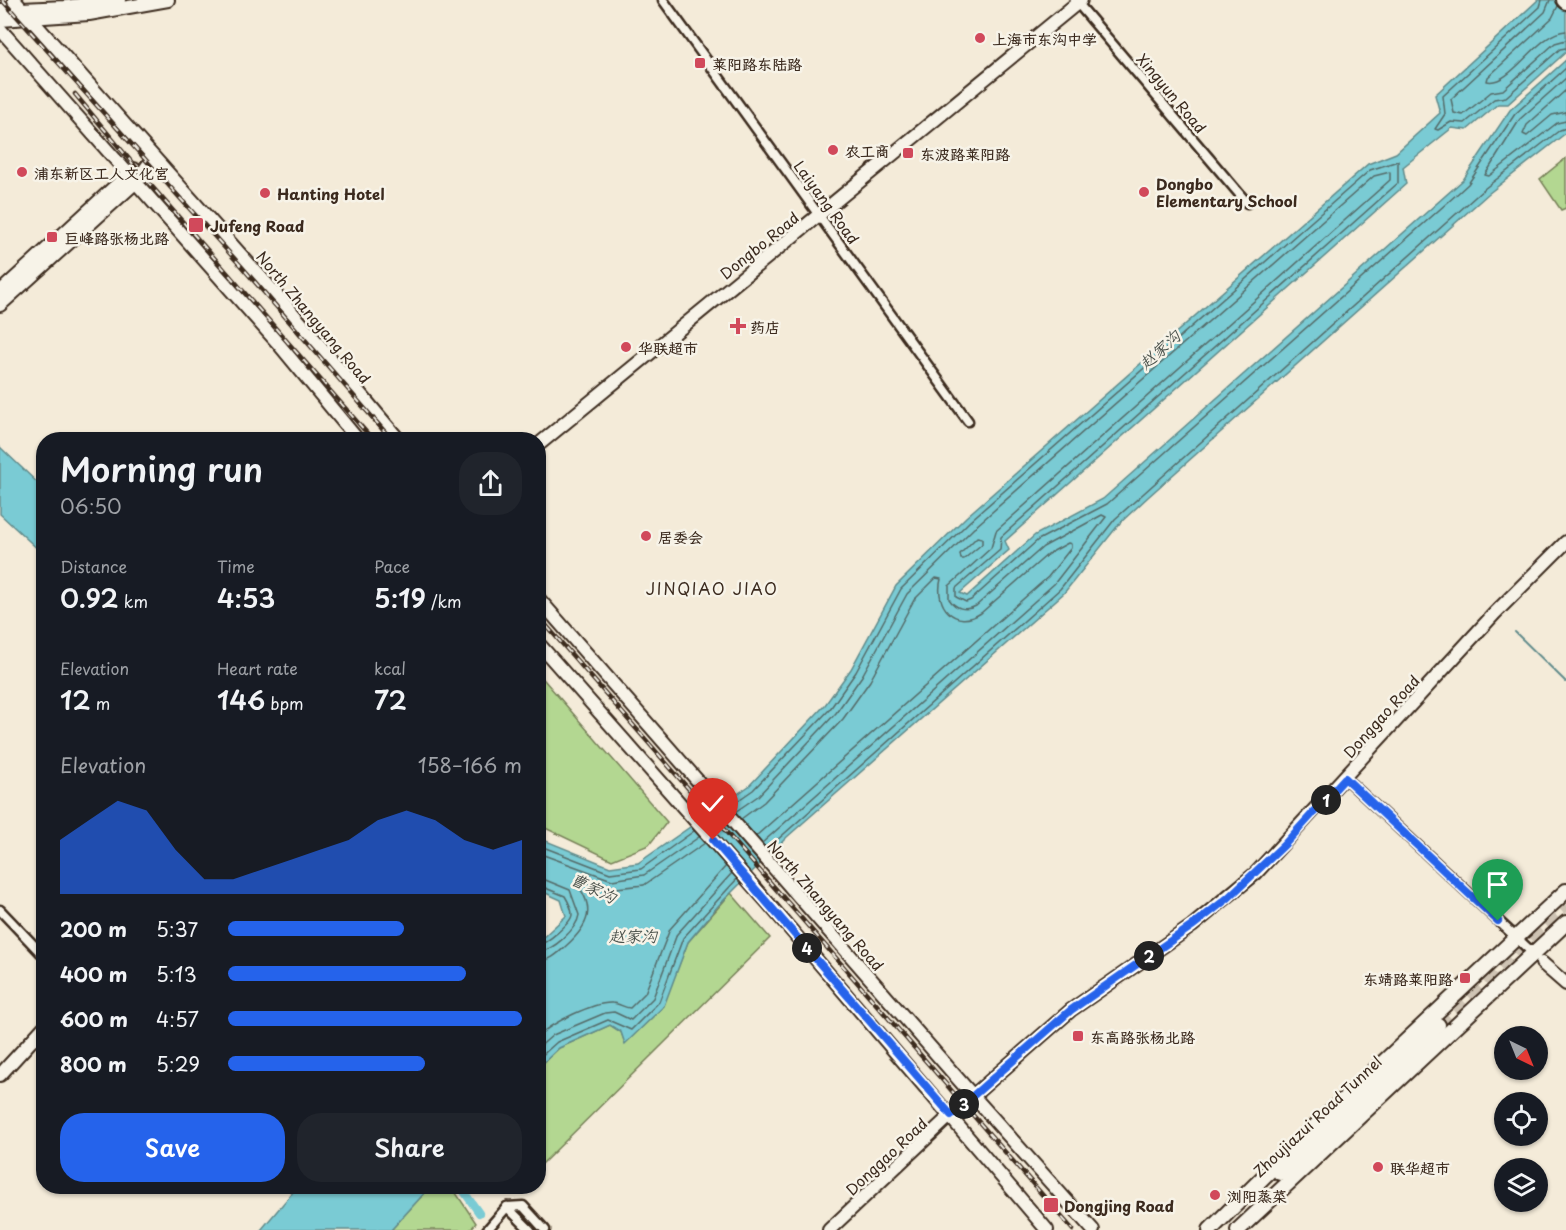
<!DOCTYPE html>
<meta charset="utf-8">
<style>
body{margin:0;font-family:"Playpen Sans","LXGW WenKai TC",sans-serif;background:#20242c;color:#f1f3f6;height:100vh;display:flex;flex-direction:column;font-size:22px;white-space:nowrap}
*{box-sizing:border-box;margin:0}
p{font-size:20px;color:#9ea1a6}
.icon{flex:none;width:33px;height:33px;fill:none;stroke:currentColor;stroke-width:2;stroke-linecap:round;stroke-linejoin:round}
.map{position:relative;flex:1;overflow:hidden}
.drawer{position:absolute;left:36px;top:432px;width:510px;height:762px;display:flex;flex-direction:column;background:#171b24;border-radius:24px;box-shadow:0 2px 4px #0004}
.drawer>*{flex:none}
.needle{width:39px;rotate:137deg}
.buttons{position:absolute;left:1494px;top:1026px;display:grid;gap:12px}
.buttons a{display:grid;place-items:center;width:54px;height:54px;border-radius:50%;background:#171b24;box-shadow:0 2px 4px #0004;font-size:30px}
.pin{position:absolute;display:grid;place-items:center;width:51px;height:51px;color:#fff;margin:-62px -26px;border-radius:50% 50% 50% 0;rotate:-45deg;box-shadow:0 0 6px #0007}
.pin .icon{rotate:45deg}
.km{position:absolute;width:30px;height:30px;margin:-15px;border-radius:50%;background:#222;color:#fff;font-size:16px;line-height:30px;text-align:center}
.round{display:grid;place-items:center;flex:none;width:63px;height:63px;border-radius:24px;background:#20242c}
.head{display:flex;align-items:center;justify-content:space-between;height:102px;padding:0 24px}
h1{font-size:33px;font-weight:600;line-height:45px}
.metrics{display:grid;grid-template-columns:repeat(3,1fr);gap:9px;height:102px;padding:6px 24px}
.metrics div{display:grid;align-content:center}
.metrics b{font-size:26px;font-weight:600}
.metrics small{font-size:16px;font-weight:400}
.metrics p{font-size:16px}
.chart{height:168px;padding:12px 24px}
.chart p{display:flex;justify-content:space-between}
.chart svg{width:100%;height:108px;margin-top:6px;fill:#2563eb;opacity:.7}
.cta{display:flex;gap:12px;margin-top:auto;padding:12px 24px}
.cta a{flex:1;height:69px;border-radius:24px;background:#2563eb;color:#fff;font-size:24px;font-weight:600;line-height:69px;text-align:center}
.cta a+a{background:#20242c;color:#f1f3f6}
ul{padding:0 24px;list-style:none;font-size:20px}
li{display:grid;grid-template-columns:96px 72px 1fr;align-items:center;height:45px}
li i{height:15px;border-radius:8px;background:#2563eb}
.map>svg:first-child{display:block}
.green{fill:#b3d791;stroke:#778058;stroke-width:1.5}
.water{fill:#7acbd4;stroke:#618b8b;stroke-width:1.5}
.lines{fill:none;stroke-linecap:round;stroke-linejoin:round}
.shore{stroke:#546a67;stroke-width:1.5}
.stream{stroke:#618b8b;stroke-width:2}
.canal{stroke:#7acbd4;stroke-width:8}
.primary-tunnel{stroke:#cfc4b4;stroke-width:14;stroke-dasharray:14 7;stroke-linecap:butt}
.street-casing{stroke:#3b2a1e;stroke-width:13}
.secondary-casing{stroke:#3b2a1e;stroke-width:16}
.primary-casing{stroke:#3b2a1e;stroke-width:18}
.street{stroke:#f7f3e8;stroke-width:8}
.secondary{stroke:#f7f3e8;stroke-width:12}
.primary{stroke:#f7f3e8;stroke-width:14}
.rail-casing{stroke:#3b2a1e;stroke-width:4.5}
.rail{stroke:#f7f3e8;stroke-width:2;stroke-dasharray:7;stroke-linecap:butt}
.route-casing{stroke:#fff;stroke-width:12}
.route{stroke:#2563eb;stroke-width:8}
.poi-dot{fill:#d1495b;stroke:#f7f3e8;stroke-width:2}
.labels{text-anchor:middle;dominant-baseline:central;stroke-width:5;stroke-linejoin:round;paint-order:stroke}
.poi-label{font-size:15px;font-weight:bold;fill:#3b2a1e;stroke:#f7f3e8;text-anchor:start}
.street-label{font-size:15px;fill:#3b2a1e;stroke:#f7f3e8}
.water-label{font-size:16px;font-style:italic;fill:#4b524c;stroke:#f7f3e8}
.neighbourhood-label{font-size:16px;letter-spacing:1.5px;fill:#3b2a1e;stroke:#f7f3e8}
</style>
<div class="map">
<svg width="1566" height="1230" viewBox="0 0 1566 1230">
<rect width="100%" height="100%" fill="#f4ebd9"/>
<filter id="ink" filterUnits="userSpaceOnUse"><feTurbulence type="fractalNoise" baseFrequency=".0167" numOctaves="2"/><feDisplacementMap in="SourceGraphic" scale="12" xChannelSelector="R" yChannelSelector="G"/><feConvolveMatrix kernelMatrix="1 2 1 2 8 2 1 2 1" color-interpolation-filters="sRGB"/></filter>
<g filter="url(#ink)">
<g class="green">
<path d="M1566 158V208L1561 210 1540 179Z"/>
<path d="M538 673 667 822 649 845 612 860 539 825Z"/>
<path d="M731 893 770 938 539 1167V1067L559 1048 610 1025 621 1032 625 1043 662 1008 688 942Z"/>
<path d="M430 1187H452L476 1223 470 1230H391Z"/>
</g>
<g class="water">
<path d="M1538 0H1566V52L1508 104H1498L1467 130 1452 128 1403 167 1406 184 1005 541 1009 550 960 593 967 596 1035 535 1103 499 1463 180 1510 110 1566 60V133L1488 194 1148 497 1120 523 1064 593 787 837 718 906 688 942 664 1006 625 1044 621 1032 610 1025 559 1048 539 1067V941L566 916 561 900 539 890V838L610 867 638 863 749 786 825 705 851 669 896 586 966 517 1368 164 1396 153 1440 113 1435 95Z"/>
<path d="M0 447 43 488V554L0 514Z"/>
<path d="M298 1186H430V1187L391 1230H261Z"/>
</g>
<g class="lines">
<g class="shore">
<path d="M1542 0 1540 7 1443 96 1445 114 1435 129 1438 130 1451 122 1465 123 1494 99 1506 97 1560 49 1566 48"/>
<path d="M1550 0 1545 12 1451 99 1454 113 1463 115 1491 92 1503 90 1555 43 1566 40"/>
<path d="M1558 6 1552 18 1488 77 1487 81C1511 87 1537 32 1566 31"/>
<path d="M1566 78 1520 119 1485 175 1489 176 1557 123 1566 121"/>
<path d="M1566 90 1527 125 1523 134 1527 136 1552 115 1566 112"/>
<path d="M977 537 982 538V544L964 559H961L960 554Z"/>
<path d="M730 806 753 790 830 709 856 672 901 589 970 521 1370 170 1398 161V183L1001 537 1000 550 956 588V597L966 602 971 600 1038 540 1107 504 1456 195 1468 184 1515 114 1566 68"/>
<path d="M735 812 758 796 836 713 862 676 907 594 975 527 1374 176 1390 172V180L996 531 991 548 949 586V599C955 608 965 612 976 606L1043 547 1102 515 1106 517 1054 584 762 843"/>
<path d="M741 819 764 802 843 719 870 681 914 600 936 578 941 579C934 606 955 630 981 613L1048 554 1068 543 1071 544V548L1048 577 756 836"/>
<path d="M538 845 610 873 641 869 694 831"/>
<path d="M767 849 1060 589 1115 519 1144 493 1484 189 1560 130 1566 128"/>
<path d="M538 853 612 880 644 875 699 837"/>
<path d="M538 877 570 890 579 915C577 929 553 951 538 952"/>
<path d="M538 885 565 896C568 901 572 909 572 915 571 923 546 944 538 945"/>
<path d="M538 961C551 961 558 953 567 945 589 925 596 908 576 883L577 879 607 889 644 885 705 843"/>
<path d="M538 1036C552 1023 593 1002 612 1003 619 1003 624 1008 630 1008L645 993 670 929 726 866"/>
<path d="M538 1048 553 1035 605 1013 614 1012 631 1020 653 998 677 934 732 873"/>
<path d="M538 1059 557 1042 608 1020 631 1030 659 1002 683 938 737 879"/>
</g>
<path class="stream" d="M1515 632 1566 682"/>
<path class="canal" d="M460 1186 479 1213"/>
<path class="primary-tunnel" d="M1438 1025 1566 904"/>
<g class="street-casing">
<g id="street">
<path d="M663 0 968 421"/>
<path d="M1075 0 1247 203"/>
<path d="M1345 778 1536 956"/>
<path d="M0 910 44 956"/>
<path d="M507 1207 523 1206 545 1230"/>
<path d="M507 1207 530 1230"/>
<path d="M487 1230 507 1207"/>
</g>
</g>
<g class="secondary-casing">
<g id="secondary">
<path d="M14 0 290 310 399 440"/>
<path d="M0 10 65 7 119 0"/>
<path d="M0 20 89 14 168 0"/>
<path d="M0 29 277 342 358 440"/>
<path d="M0 292 134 169"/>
<path d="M0 305 136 182 153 158"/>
<path d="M538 445 1081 0"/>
<path d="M538 598 973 1096 1093 1230"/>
<path d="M538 643 768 903 1047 1230"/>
<path d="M1542 963 1566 984"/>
<path d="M0 1075 44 1027"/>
<path d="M829 1230 951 1115 1071 1010 1192 926 1256 873 1495 613 1566 542"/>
</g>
</g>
<g class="primary-casing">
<g id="primary">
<path d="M1564 0 1566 2"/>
<path d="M1280 1173 1438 1025"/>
<path d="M1210 1230 1309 1132 1566 891"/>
<path d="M1238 1230 1566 923"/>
</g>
</g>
<use href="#street" class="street"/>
<use href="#secondary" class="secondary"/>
<use href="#primary" class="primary"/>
<g class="rail-casing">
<g id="rail">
<path d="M2 0 242 267 392 440"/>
<path d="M75 94 148 182 373 440"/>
<path d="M538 616 1073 1230"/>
</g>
</g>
<use href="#rail" class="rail"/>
</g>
</g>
<g class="lines" filter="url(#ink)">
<g class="route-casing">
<path id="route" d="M713 840 951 1115 1071 1010 1192 926 1228 898 1284 845 1345 778 1498 921"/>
</g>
<use href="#route" class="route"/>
</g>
<g class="poi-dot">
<circle cx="980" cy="38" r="6"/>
<rect x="694" y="57" width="12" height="12" rx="3"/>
<circle cx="833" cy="150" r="6"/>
<rect x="902" y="147" width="12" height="12" rx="3"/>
<circle cx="22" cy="172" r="6"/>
<circle cx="1144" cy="192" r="6"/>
<circle cx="265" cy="193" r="6"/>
<rect x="188" y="217" width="16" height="16" rx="3"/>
<rect x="46" y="231" width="12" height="12" rx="3"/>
<path d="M735 317h6v6h6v6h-6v6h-6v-6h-6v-6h6z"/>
<circle cx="626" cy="347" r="6"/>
<circle cx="646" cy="536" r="6"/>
<rect x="1459" y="972" width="12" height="12" rx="3"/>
<rect x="1072" y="1030" width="12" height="12" rx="3"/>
<circle cx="1378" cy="1167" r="6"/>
<circle cx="1215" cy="1195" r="6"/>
<rect x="1043" y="1197" width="16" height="16" rx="3"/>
</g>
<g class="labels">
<g class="poi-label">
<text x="992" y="38">上海市东沟中学</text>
<text x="712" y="63">莱阳路东陆路</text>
<text x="845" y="150">农工商</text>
<text x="920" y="153">东波路莱阳路</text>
<text x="34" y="172">浦东新区工人文化宫</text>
<text x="1156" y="183">Dongbo<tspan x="1156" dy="17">Elementary School</tspan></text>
<text x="277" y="193">Hanting Hotel</text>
<text x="210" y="225">Jufeng Road</text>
<text x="64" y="237">巨峰路张杨北路</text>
<text x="750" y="326">药店</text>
<text x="638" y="347">华联超市</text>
<text x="658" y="536">居委会</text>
<text x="1453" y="978" text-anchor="end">东靖路莱阳路</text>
<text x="1090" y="1036">东高路张杨北路</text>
<text x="1390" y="1167">联华超市</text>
<text x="1227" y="1195">浏阳蒸菜</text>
<text x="1064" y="1205">Dongjing Road</text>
</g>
<g class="street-label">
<text transform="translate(1172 93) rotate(50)">Xingyun Road</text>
<text transform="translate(827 202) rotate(54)">Laiyang Road</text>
<text transform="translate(759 245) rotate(-39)">Dongbo Road</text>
<text transform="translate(314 317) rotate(50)">North Zhangyang Road</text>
<text transform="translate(1381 716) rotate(-48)">Donggao Road</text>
<text transform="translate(826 905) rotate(49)">North Zhangyang Road</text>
<text transform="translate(1317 1116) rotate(-43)">Zhoujiazui Road Tunnel</text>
<text transform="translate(886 1156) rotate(-43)">Donggao Road</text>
</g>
<g class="water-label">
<text transform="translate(1159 349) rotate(-42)">赵家沟</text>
<text transform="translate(594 887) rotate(26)">曹家沟</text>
<text x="633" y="935">赵家沟</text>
</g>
<g class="neighbourhood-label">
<text x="712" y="588">JINQIAO JIAO</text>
</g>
</g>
</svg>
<div class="buttons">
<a><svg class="needle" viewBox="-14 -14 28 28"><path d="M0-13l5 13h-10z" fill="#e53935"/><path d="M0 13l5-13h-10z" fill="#9ea1a6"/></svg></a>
<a><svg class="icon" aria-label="locate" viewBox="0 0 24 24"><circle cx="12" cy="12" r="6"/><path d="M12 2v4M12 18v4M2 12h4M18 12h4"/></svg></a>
<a><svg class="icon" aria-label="layers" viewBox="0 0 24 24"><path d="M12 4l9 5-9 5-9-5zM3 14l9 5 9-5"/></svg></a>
</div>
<div class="pin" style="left:1498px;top:921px;background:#1e9e55"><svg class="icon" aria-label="arrive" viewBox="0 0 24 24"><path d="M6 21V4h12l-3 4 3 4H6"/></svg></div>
<div class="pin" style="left:713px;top:840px;background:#d93025"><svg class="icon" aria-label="check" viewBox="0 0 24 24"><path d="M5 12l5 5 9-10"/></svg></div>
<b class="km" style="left:1326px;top:800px">1</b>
<b class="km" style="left:1149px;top:956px">2</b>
<b class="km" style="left:964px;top:1104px">3</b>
<b class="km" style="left:807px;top:948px">4</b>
<section class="drawer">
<div class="head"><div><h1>Morning run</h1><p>06:50</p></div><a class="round"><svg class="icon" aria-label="share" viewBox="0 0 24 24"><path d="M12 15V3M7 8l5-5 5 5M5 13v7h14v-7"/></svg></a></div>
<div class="metrics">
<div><p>Distance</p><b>0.92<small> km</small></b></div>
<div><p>Time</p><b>4:53</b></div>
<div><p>Pace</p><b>5:19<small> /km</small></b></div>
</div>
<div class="metrics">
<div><p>Elevation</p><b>12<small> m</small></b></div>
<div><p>Heart rate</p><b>146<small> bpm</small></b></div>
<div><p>kcal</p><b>72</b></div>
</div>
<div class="chart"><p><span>Elevation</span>158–166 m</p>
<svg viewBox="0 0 160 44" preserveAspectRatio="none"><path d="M0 44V22L10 14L20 6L30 10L40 26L50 38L60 38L70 34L80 30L90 26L100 22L110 14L120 10L130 14L140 22L150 26L160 22V44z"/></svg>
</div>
<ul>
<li><b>200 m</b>5:37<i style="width:60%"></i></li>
<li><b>400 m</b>5:13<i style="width:81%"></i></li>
<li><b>600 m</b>4:57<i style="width:100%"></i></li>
<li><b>800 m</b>5:29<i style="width:67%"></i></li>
</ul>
<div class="cta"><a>Save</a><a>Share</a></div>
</section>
</div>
